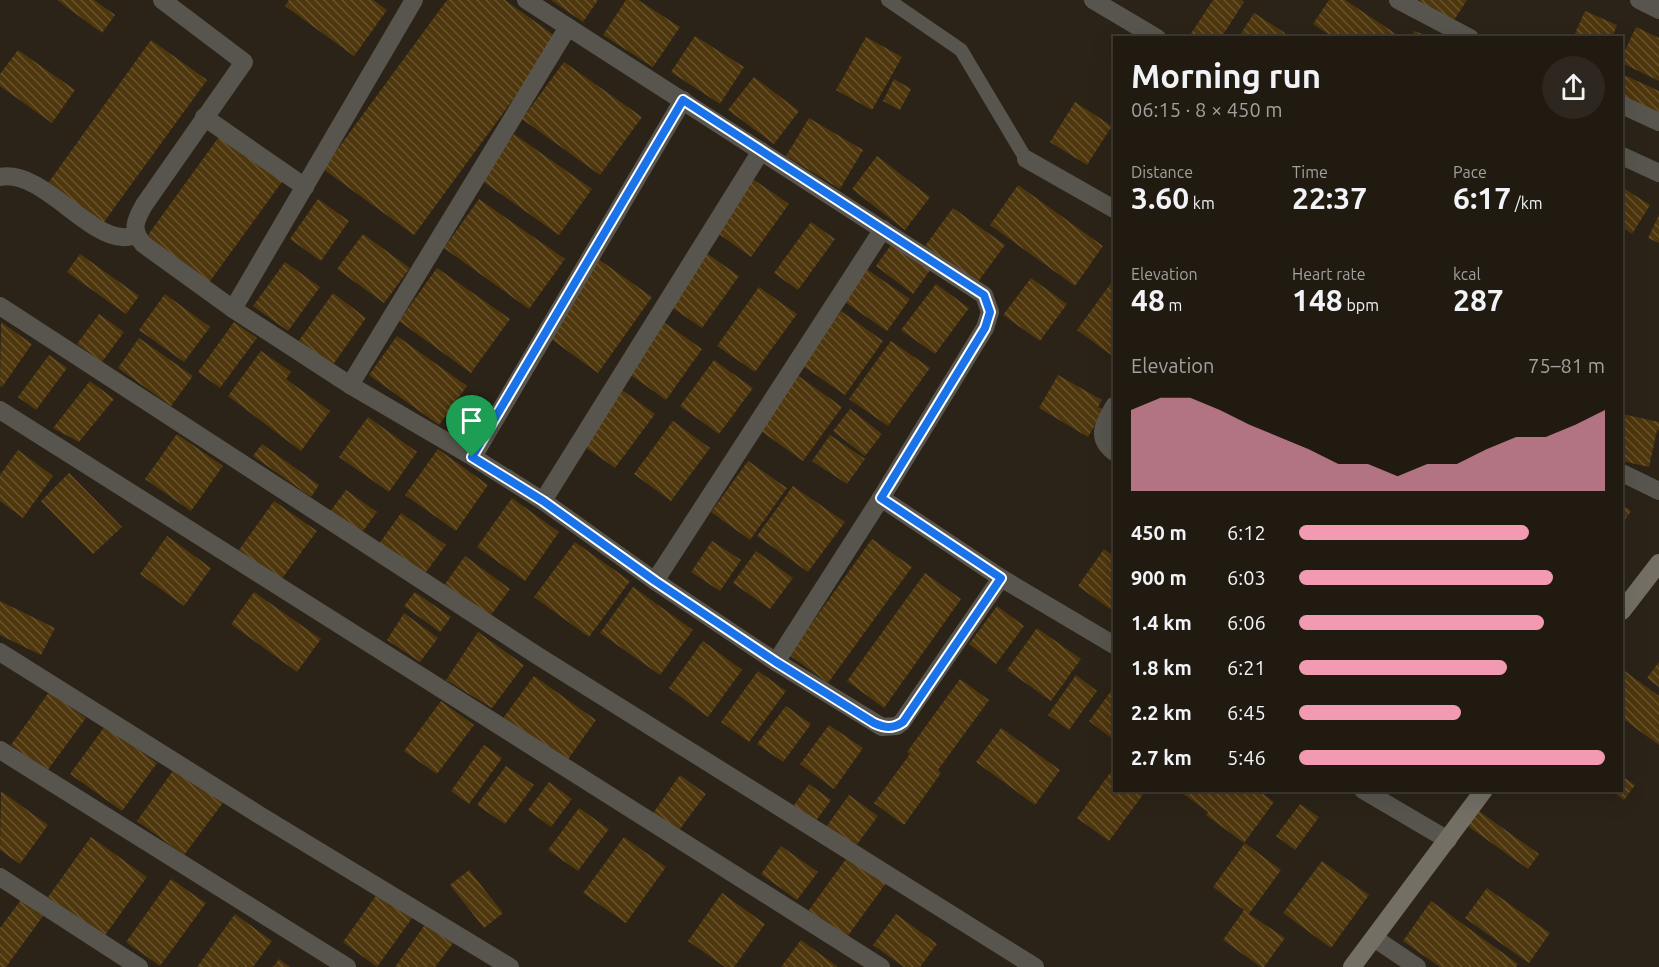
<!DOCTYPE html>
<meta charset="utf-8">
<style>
body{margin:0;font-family:Ubuntu,sans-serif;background:#2d271f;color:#f1f3f6;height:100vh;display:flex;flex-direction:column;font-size:22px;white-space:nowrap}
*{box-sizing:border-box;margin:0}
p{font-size:20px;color:#a2a19f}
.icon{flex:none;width:33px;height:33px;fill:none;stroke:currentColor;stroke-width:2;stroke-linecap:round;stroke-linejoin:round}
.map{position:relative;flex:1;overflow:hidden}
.sheet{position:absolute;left:1113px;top:36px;width:510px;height:756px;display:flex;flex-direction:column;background:#201a11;border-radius:0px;box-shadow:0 6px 24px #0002,0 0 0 2px #3d3831}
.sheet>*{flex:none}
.pin{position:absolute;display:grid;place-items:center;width:51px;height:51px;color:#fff;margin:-62px -26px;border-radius:50% 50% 50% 0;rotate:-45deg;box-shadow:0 0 6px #0007}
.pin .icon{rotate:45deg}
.round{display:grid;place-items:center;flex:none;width:63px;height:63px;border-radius:32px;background:#2d271f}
.summary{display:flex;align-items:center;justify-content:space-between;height:102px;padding:0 18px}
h1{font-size:33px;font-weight:700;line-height:45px}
.metrics{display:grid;grid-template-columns:repeat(3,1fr);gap:9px;height:102px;padding:6px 18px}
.metrics div{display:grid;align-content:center}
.metrics b{font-size:30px;font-weight:700}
.metrics small{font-size:16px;font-weight:400}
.metrics p{font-size:16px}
.chart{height:168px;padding:12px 18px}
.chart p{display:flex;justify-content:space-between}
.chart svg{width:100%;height:108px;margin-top:6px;fill:#f19ab2;opacity:.7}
ul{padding:0 18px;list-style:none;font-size:20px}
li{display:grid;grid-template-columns:96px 72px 1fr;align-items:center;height:45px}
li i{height:15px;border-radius:8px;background:#f19ab2}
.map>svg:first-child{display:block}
.building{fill:url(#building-back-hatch)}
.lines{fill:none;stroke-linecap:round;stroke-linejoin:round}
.lane{stroke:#57554e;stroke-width:14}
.street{stroke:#57554e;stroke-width:18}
.secondary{stroke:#736f65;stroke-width:18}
.route-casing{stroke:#fff;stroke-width:12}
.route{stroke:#1a73e8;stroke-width:8}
</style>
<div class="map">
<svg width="1659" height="967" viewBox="0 0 1659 967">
<defs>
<pattern id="building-back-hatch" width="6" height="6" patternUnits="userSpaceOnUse" patternTransform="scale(1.5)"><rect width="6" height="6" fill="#4e360d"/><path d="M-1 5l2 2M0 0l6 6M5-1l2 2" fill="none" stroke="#685330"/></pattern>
</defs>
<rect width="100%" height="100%" fill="#2b2317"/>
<g class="building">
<path d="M57 0H94L115 15 102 33Z"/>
<path d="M289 0H373L387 10 354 56 285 6Z"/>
<path d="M447 0H505L558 38 414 235 323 169Z"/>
<path d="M551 0H598L583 22Z"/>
<path d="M626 0H638L680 27 653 67 603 35Z"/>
<path d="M1213 0H1241L1244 2 1221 38H1188Z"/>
<path d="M1329 0H1345L1402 38H1334L1313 24Z"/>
<path d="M1420 0H1467L1451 25 1418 4Z"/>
<path d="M1585 11 1617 25 1612 38H1573Z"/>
<path d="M1254 13 1285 33 1283 38H1238Z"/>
<path d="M1636 27 1659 38V81L1622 63V57Z"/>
<path d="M1414 31 1431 37V38H1412Z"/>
<path d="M695 36 744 67 720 104 671 72Z"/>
<path d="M866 37 902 57 872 110 836 90Z"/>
<path d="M151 40 207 80 101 226 46 186Z"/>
<path d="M18 50 75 90 52 123 0 86V74Z"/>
<path d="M564 62 642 117 600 175 522 119Z"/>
<path d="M1622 74 1659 91V120L1622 103Z"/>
<path d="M754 77 799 111 774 144 728 110Z"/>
<path d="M894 79 911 89 900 110 883 101Z"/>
<path d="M1075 102 1112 126 1087 165 1050 142Z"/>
<path d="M809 118 863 150 840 189 786 156Z"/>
<path d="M221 134 284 179 208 284 145 239Z"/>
<path d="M514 134 592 189 559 235 481 180Z"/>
<path d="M877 156 930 197 905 230 852 189Z"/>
<path d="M750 177 789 204 751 257 712 229Z"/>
<path d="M1018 185 1103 246 1075 286 990 225Z"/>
<path d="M1622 187 1650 205 1632 234 1622 227Z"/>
<path d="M318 199 349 221 321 261 290 239Z"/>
<path d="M479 199 565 259 529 309 444 248Z"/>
<path d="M953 208 1005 245 977 283 925 246Z"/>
<path d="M1659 215V243L1648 238Z"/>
<path d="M811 222 835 239 798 290 774 273Z"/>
<path d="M363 234 410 268 384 303 337 269Z"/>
<path d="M893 242 931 269 913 294 876 266Z"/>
<path d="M702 250 739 276 702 328 664 302Z"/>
<path d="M80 254 139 296 126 314 67 272Z"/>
<path d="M594 256 652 297 598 373 540 331Z"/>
<path d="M285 262 320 287 288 331 253 306Z"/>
<path d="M437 268 510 319 471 373 399 321Z"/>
<path d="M865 268 910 299 887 331 842 300Z"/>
<path d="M1031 278 1067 304 1040 341 1003 315Z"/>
<path d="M1114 279V357L1077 330Z"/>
<path d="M936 284 969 308 935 354 901 330Z"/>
<path d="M759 287 797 314 755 372 717 346Z"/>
<path d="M333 293 366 318 332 366 298 342Z"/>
<path d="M165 294 210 327 184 362 139 330Z"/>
<path d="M841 311 883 341 845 395 803 366Z"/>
<path d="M99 314 124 332 102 362 77 344Z"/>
<path d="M662 321 702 349 666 400 625 371Z"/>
<path d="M1 322 32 344 2 387 0 386Z"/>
<path d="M234 322 257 338 220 388 198 372Z"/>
<path d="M397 336 467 386 439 425 369 375Z"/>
<path d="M139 338 193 376 171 406 118 368Z"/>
<path d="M891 341 930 368 888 426 849 399Z"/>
<path d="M261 351 291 372 286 379 330 411 301 451 228 396Z"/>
<path d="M49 355 67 368 36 410 18 397Z"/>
<path d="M714 360 753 388 719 434 680 406Z"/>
<path d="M797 375 842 407 803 461 758 429Z"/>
<path d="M1058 375 1102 400 1098 407 1104 410 1088 437 1039 408Z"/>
<path d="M90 381 114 399 79 442 53 428Z"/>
<path d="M618 387 655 414 615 468 578 442Z"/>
<path d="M850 409 882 434 865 456 833 431Z"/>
<path d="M1622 414 1659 422V431L1657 430 1649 467 1622 461Z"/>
<path d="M368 417 417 452 389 492 339 457Z"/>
<path d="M673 421 710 448 671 501 634 474Z"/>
<path d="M177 434 223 466 191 511 145 479Z"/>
<path d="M830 435 865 459 847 484 812 461Z"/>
<path d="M262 444 319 485 311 497 253 456Z"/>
<path d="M438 449 488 485 456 531 405 495Z"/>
<path d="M18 450 53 476 23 518 0 501V475Z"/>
<path d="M748 461 787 488 750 540 711 512Z"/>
<path d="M69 473 122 527 93 554 41 501Z"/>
<path d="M793 486 845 522 808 572 757 536Z"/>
<path d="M346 490 377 512 360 535 329 513Z"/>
<path d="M512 498 559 532 525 581 477 547Z"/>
<path d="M274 501 317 531 281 580 239 550Z"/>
<path d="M1622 504 1631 511 1622 524Z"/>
<path d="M401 513 446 545 423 576 379 544Z"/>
<path d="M167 536 211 568 184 606 140 574Z"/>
<path d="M872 539 912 567 828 683 789 655Z"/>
<path d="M712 541 741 560 720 591 691 572Z"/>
<path d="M575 542 630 581 589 637 534 597Z"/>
<path d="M1104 549 1114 556V612L1078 586Z"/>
<path d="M756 551 793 578 770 609 733 583Z"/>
<path d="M465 556 510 589 488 619 443 587Z"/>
<path d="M925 573 961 599 884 708 847 681Z"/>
<path d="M633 587 693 630 660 675 600 633Z"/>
<path d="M254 592 321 639 297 672 231 624Z"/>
<path d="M415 592 451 617 440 632 404 606Z"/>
<path d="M0 601 55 628 41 655 0 635Z"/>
<path d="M997 606 1024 626 996 664 969 644Z"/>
<path d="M404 613 438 638 420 662 387 640Z"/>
<path d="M1037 628 1081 659 1051 701 1007 670Z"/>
<path d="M478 632 524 665 492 708 446 680Z"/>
<path d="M703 641 742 670 708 717 669 688Z"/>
<path d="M1659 662V687L1647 678Z"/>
<path d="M1622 669 1659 696V745L1622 718Z"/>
<path d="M758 671 786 691 749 742 721 722Z"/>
<path d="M1076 675 1097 691 1069 730 1048 715Z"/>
<path d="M534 676 596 720 564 765 501 721Z"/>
<path d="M960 679 989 700 938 770 941 773 904 825 874 803 910 754 907 752Z"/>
<path d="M1114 687V740L1089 721Z"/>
<path d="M49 692 86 718 47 771 11 745Z"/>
<path d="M441 701 474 725 437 774 404 751Z"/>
<path d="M786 706 811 724 783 762 757 744Z"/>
<path d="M829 725 863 748 834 789 800 764Z"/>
<path d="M105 726 157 763 122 811 70 774Z"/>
<path d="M1001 728 1060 770 1035 805 976 762Z"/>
<path d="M484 745 502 758 469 804 451 791Z"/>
<path d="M177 765 225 800 184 855 137 821Z"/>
<path d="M506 766 534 785 505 824 477 805Z"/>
<path d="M1113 769 1114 790 1145 792 1109 841 1077 818Z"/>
<path d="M680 775 706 794 671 841 646 823Z"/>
<path d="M1622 776 1635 785 1624 800 1611 790H1622Z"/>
<path d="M549 782 572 799 551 827 528 810Z"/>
<path d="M809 784 831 800 807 833 785 818Z"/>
<path d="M1178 790H1258L1274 802 1244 843 1206 815 1208 812Z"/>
<path d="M1 791 48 825 20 864 0 850Z"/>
<path d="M849 795 878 816 852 851 823 831Z"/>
<path d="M1300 804 1319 817 1295 850 1276 836Z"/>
<path d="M579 808 609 829 578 871 548 850Z"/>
<path d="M1476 809 1539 854 1528 869 1465 824Z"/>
<path d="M91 837 147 877 103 938 48 897Z"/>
<path d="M624 837 666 867 626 923 583 893Z"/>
<path d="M1245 843 1281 870 1249 914 1285 938 1264 967H1261L1223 940 1244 910 1213 887Z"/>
<path d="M781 846 818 872 797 900 761 874Z"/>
<path d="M851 852 889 879 839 948 801 921Z"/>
<path d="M1322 861 1369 895 1331 948 1283 913Z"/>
<path d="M469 870 503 913 484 928 450 885Z"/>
<path d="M171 879 206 903 160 966 126 942Z"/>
<path d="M1487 888 1550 933 1529 963 1465 918Z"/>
<path d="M380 890 415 914 377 967 343 942Z"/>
<path d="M722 893 765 924 734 967H725L688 941Z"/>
<path d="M21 900 43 916 6 967H0V928Z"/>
<path d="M1431 901 1518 964 1516 967H1440L1403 941Z"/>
<path d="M235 914 272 941 253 967H197Z"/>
<path d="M896 914 937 944 920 967H904L873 945Z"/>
<path d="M427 922 454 942 435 967H395Z"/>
<path d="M801 940 838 967H781Z"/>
<path d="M279 959 290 967H273Z"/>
</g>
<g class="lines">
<path class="lane" d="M888 0 961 50 1026 159"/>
<g class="street">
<path d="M162 0 244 62 144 205C135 221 131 229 143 244L233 309 350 385 473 457 543 501 655 581 776 662 882 727 897 726 902 722 1001 578"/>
<path d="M526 0 984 295 990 312 985 328 881 498"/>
<path d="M1093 0 1157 38"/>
<path d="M1398 0 1470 38"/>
<path d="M1639 0 1659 10"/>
<path d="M1622 105 1659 122"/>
<path d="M204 117 305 187"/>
<path d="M1622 156 1659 173"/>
<path d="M1026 159 1114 209"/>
<path d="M0 177C41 169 85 235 122 237 126 238 132 236 136 235"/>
<path d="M0 306 538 656 1035 967"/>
<path d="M233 309 414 0"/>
<path d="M350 385 568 27"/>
<path d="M1114 406C1104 424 1095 437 1114 452"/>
<path d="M0 410 881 967"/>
<path d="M473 457 683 100"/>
<path d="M1622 473 1659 491"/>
<path d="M543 501 761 151"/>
<path d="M655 581 883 229"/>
<path d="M0 652 261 816 510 967"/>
<path d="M776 662 881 498 1001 578 1114 645"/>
<path d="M0 750 347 967"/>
<path d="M1363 790 1448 840"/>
<path d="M0 877 139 967"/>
<path d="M1374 938 1417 967"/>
</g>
<g class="secondary">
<path d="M1622 611 1659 563"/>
<path d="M1352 967 1484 790"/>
</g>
</g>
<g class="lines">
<g class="route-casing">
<path id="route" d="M683 100 984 295 990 312 985 328 881 498 1001 578 903 722C893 729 885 728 874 723L776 662 655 581 543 501 472 457Z"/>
</g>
<use href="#route" class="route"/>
</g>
</svg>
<div class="pin" style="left:472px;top:457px;background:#1e9e55"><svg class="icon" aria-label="arrive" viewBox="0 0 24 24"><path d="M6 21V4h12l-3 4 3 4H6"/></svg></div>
<section class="sheet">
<div class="summary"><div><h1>Morning run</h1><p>06:15 · 8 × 450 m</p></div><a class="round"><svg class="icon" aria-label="share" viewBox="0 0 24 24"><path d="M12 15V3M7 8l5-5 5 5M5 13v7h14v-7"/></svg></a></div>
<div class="metrics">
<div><p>Distance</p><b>3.60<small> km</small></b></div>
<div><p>Time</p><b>22:37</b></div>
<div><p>Pace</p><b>6:17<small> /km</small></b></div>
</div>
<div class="metrics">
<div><p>Elevation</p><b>48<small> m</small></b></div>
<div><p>Heart rate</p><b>148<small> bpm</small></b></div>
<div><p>kcal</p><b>287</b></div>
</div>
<div class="chart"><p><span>Elevation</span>75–81 m</p>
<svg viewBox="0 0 160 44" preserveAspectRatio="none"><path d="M0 44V11L10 6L20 6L30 11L40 17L50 22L60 27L70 33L80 33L90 38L100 33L110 33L120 27L130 22L140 22L150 17L160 11V44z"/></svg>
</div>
<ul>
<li><b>450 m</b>6:12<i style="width:75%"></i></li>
<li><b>900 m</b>6:03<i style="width:83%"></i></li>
<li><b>1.4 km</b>6:06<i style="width:80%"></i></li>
<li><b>1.8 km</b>6:21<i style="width:68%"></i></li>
<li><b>2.2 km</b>6:45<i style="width:53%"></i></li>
<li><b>2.7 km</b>5:46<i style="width:100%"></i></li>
</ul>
</section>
</div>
